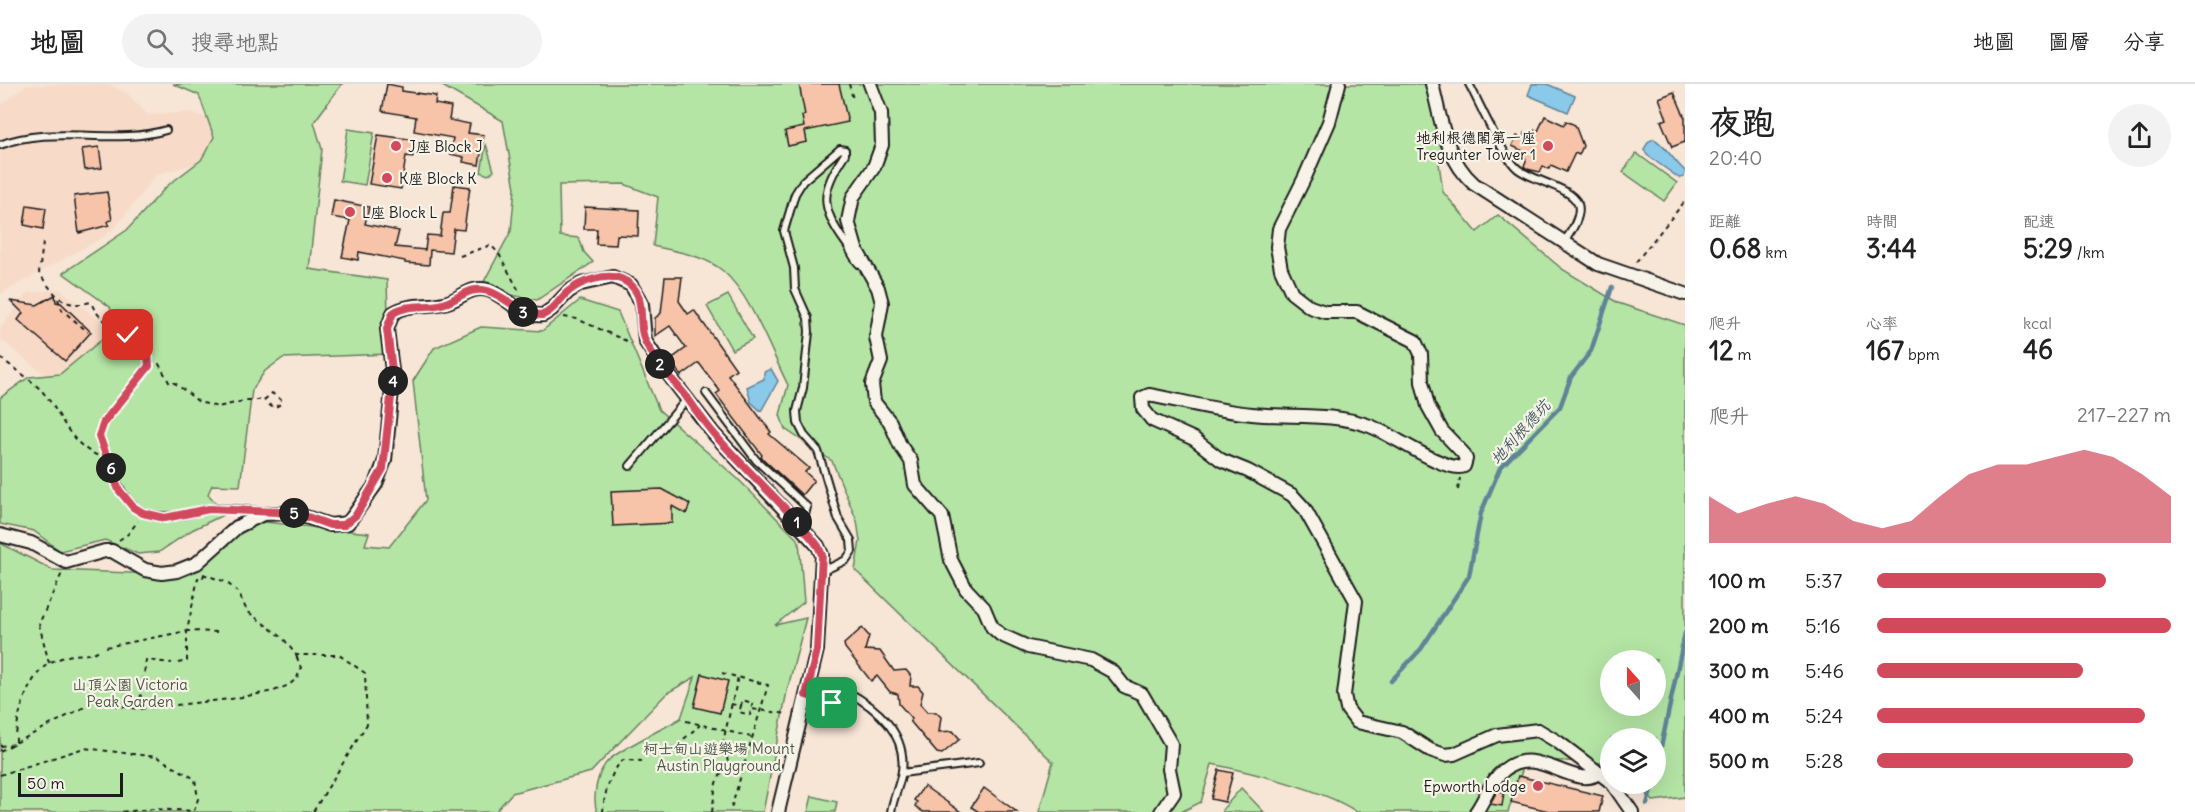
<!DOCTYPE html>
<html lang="zh-TW">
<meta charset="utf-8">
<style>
body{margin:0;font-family:Delius,"LXGW WenKai TC",sans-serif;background:#f2f2f2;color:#222;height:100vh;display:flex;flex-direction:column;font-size:22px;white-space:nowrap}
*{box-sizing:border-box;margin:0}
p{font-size:20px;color:#767676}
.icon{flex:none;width:33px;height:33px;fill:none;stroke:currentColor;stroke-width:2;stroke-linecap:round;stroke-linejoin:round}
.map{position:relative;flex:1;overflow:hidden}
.panel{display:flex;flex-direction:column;background:#fff;width:510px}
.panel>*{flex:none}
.needle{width:39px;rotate:339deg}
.controls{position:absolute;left:1600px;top:566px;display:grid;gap:12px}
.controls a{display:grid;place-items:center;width:66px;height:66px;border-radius:50%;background:#fff;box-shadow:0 6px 24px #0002;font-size:30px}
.scale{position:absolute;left:18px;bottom:15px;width:105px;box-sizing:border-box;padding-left:6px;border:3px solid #1c1c1c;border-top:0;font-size:16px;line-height:21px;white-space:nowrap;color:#1c1c1c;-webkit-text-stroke:4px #f7f3e8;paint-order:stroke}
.pin{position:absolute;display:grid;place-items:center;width:51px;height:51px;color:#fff;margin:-26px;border-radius:12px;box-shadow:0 3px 9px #0006}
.km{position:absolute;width:30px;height:30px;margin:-15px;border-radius:50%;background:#222;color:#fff;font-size:16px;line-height:30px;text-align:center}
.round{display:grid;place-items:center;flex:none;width:63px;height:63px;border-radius:32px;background:#f2f2f2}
.head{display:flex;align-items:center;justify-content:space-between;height:102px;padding:0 24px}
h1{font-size:33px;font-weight:800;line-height:45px}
.metrics{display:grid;grid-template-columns:repeat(3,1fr);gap:9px;height:102px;padding:6px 24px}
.metrics div{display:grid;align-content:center}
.metrics b{font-size:26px;font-weight:800}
.metrics small{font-size:16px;font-weight:400}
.metrics p{font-size:16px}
.chart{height:168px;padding:12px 24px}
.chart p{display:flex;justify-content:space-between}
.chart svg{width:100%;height:108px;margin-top:6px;fill:#d1495b;opacity:.7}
ul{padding:0 24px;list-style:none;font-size:20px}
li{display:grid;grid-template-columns:96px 72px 1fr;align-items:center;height:45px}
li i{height:15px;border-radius:8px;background:#d1495b}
header{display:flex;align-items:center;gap:36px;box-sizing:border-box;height:84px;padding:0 30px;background:#fff;border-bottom:2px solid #e0e0e0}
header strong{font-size:28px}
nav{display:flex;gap:33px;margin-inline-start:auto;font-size:21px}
.search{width:420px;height:54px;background:#f2f2f2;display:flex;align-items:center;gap:15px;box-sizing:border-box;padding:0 21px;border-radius:33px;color:#767676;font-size:22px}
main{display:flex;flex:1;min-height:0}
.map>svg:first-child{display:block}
.built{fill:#f7dbc8}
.green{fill:#b4e5a5;stroke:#688060;stroke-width:1.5;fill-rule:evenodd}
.water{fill:#8bc9eb;stroke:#5f8498;stroke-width:1.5}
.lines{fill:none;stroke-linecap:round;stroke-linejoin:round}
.stream{stroke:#5f8498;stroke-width:4.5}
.building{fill:#f7c3a9;stroke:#1c1c1c;stroke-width:1.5}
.lane-casing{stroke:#1c1c1c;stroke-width:10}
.street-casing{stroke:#1c1c1c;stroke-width:16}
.path{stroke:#1c1c1c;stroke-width:2;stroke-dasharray:4.5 4.5;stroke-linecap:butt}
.lane{stroke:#f7f3e8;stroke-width:6}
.street{stroke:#f7f3e8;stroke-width:12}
.route-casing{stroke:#fff;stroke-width:12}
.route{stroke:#d1495b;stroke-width:8}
.poi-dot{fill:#d1495b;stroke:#f7f3e8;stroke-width:2}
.labels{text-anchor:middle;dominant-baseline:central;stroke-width:4.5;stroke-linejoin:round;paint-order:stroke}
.poi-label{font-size:15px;fill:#1c1c1c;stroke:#f7f3e8;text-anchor:start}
.park-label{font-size:15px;fill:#4a5845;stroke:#f7f3e8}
.water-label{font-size:16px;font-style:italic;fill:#435964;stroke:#f7f3e8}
</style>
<header>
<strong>地圖</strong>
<div class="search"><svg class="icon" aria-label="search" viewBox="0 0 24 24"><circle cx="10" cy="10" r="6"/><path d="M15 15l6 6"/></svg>搜尋地點</div>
<nav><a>地圖</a><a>圖層</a><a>分享</a></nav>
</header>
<main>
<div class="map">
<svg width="1685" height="728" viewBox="0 0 1685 728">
<rect width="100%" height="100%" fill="#f7e5d5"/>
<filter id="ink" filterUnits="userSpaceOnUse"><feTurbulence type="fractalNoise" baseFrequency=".0167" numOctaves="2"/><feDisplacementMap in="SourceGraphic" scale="12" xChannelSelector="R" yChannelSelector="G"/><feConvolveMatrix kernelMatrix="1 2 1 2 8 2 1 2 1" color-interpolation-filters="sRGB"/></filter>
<g filter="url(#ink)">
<g class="built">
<path d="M109 0 128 10 148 31 190 28 215 37 214 58 207 77 157 90 118 140 105 152 0 210V22L26 1Z"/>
<path d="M60 205 119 253 69 310 0 255V245L27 209Z"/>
</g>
<g class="green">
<path d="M173 0H342L314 38 322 65 309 185 387 196 389 270 283 274 265 287 252 306 240 402 212 401 208 410 225 430 192 446 159 468 138 470 105 456 60 467 34 447 0 440V314L29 293 60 290 117 243 110 223 63 189 127 146 167 102 201 76 214 53 199 11Z"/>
<path d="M439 0H1437L1447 34V54L1438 72 1443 108 1477 148 1498 131 1562 185 1618 219 1685 241V713L1653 717 1638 699H1656V654H1611V682L1604 679 1526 675 1508 728H1357C1323 705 1254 689 1212 680L1201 718 1181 728H1039L1053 678 855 486 860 457 857 437 832 377 785 345 780 331 788 301C771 268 751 211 723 187 704 171 677 168 653 162L658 113 624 100 559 101 560 152 579 154 584 168 593 178 537 216 480 205 511 147 515 104 503 37ZM1611 576H1656V621H1611Z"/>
<path d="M348 45 374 49 365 101 340 97Z"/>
<path d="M486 60 494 87 488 91 481 88Z"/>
<path d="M1636 69 1677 99 1664 117 1623 88Z"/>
<path d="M728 211 753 255 732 266 707 222Z"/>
<path d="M580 216 618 228 659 326 738 395 799 457 804 518 775 541 806 534 787 607 763 728H597C592 713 597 686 610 675 631 659 658 648 681 634L695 593 667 609 591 688 512 709 495 728H0V459L53 486 183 491 255 437 369 449 365 461 389 463 426 416 413 297 434 264 481 243 542 247Z"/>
<path d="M1241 704 1264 728H1223L1222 726Z"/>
<path d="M812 712 837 718 835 728H808Z"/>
</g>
<g class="water">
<path d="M1532 0H1547L1575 12 1568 28 1528 11Z"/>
<path d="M1654 55C1665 61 1674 77 1685 87L1684 93 1679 94 1647 71 1644 65 1649 57Z"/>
<path d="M771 285 778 297 761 327 751 318 747 303 764 295V288Z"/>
</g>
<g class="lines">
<g class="stream">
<path d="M1391 597 1421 565 1469 492 1481 429 1500 384 1560 323 1571 293 1591 267 1612 203"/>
<path d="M1656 687 1685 549"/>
<path d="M1647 720 1653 699"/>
</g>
</g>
<g class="building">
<path d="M387 0 402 3V7L436 12 435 20 451 23 449 36 470 40 468 49 484 51 479 81 463 78 464 73 450 70 453 54 414 47 416 33 382 27Z"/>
<path d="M799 0H839L848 38 805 47 807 58 788 62 785 47 804 43 802 32 805 31Z"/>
<path d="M1674 8 1685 34V58L1672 63 1661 37 1667 35 1659 14Z"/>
<path d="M1545 32 1564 41 1566 37 1575 41 1583 62 1579 71 1575 69 1566 88 1551 81 1549 85 1543 82 1540 88 1527 85 1524 82 1526 77 1523 67 1512 62 1517 52 1523 55 1525 49 1532 52 1535 46 1538 47Z"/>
<path d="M378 51 416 56 413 73 406 72 401 105 369 100Z"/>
<path d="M99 63 102 84 85 86 82 65Z"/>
<path d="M454 101 470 103 464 146 454 145 451 168 430 166 429 181 405 179V177L359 168 358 176 342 173 350 136 331 133 334 116 369 123 365 140 399 147 395 163 425 166 427 151 440 152 443 129H450Z"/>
<path d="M107 108 112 136 108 137 109 141 79 149 74 112Z"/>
<path d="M27 121 46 124 43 145 24 141Z"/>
<path d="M585 123 639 126 638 152 617 151 616 161 596 160 597 145H584Z"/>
<path d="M665 193H682L679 217 688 230 694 226 736 285 728 291 771 348 769 350 809 384 805 388 814 396 802 411 761 373 762 371 716 310 720 307 699 279 681 292 670 276 686 264 670 242 655 252V234L661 229Z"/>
<path d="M55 211 56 218 61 219 91 248 65 277 18 236 23 229 11 217 37 221Z"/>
<path d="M662 405 690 420 686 430 672 422V439L613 442 611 407Z"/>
<path d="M862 544 869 552 865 566 880 567 894 587 906 586 911 592 910 602H918L923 608 920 620 927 628H936L941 633 939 648 953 647 960 655 942 670 937 669 910 637 912 635 899 620 898 610 890 608 877 592 871 597 845 564 844 560Z"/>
<path d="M702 590 728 597 720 629 694 623Z"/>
<path d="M1219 686 1233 689 1225 718 1211 715Z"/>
<path d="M1518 692 1603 712 1599 728H1553L1511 718Z"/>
<path d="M924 702 961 728H923L915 722 917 718 914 716Z"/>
<path d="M984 704 1017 728H979L971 723Z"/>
<path d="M1497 707 1504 708 1502 722 1490 720Z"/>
</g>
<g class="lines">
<g class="lane-casing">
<g id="lane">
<path d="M1469 0C1480 20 1502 72 1518 85 1533 97 1571 103 1578 120 1582 132 1571 148 1564 158"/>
<path d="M0 61C53 40 113 62 166 46"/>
<path d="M706 309 756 376 807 423 802 443"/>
<path d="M107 375C124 417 133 438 183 431 192 430 201 425 210 425 227 424 245 426 262 427"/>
<path d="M630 382 687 315"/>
<path d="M821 488 846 476 852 467 851 456 838 434 818 367 804 351 798 339 797 327 803 304 809 248 808 234 795 205 794 184 784 147 795 110 803 97 840 65 845 66V70C821 106 819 123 845 158 851 166 853 175 860 181L862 180"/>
<path d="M806 611 832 619 846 607C876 623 907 649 902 687 900 701 893 714 891 728"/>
<path d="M902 689 979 679"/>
</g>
</g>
<g class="street-casing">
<g id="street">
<path d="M870 0 881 29 882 61 874 83 853 113 848 137 856 165 878 204 882 219 876 253 881 277 872 300 874 318 890 338 900 361 911 377 915 401 942 432 951 476 966 505 984 524 992 543 1001 551 1028 563 1091 576 1113 588 1124 602 1142 610 1171 660 1169 685 1174 709 1161 728"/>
<path d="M1339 0 1329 38 1305 93 1279 145 1277 163 1281 185 1292 209 1310 223 1325 228H1357L1415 257 1421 270 1422 298 1428 322 1442 347 1463 369 1466 375 1464 382C1447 390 1390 349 1370 342 1331 328 1291 334 1252 330 1217 327 1183 317 1149 311L1142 314 1143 325 1152 336 1194 355 1221 376 1248 387 1292 411 1304 424 1356 517 1344 611 1347 625 1357 638 1402 648 1430 666 1445 671 1454 670 1497 651 1538 646 1558 658 1611 698"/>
<path d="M1432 0C1441 35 1445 74 1474 100L1598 180 1685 210"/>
<path d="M0 451 31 459 66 478 105 467H112L145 486 162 489 177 487 197 479 237 443 263 430 294 429 330 441 348 439 376 400 385 376 393 295 387 245 393 229C409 219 427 223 444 219 460 216 470 201 488 206 508 213 519 233 543 231L552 225 568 208 581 200 613 193 631 201 642 220 645 257 661 281 714 350 818 462 822 471 817 566 778 728"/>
<path d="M1612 699 1632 728"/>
<path d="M1476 728C1486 714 1490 697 1504 686 1537 658 1575 709 1600 688"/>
</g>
</g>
<g class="path">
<path d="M849 0 853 15"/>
<path d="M43 159 39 189C54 210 63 226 91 218 100 245 139 250 150 276L145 289 99 346 105 367"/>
<path d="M460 172 491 161 499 170 520 209"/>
<path d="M1636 178 1685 117"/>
<path d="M58 215 62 226 88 248"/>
<path d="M564 233 577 235 631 259"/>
<path d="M0 274C14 284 29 294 41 306 62 329 68 360 99 372"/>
<path d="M150 276 159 280 170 300 175 299 199 318 218 323 248 316H264L272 309 281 316V320L273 324 264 316"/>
<path d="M1458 406 1460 394"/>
<path d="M119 456 128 450 138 437"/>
<path d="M203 490 226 498 238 508 247 527 283 554 296 571H339L365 589 367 640 313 728"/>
<path d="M106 563 187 547 219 548"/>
<path d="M49 579 39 540 62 489"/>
<path d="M178 579 187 577V547L198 494 202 495 204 491"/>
<path d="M722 589 768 601 730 728"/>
<path d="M731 620 741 622 739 628 750 631 751 625 788 630"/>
<path d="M741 622 742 616 753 619 751 625"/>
<path d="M139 624 146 576 172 579"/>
<path d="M686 637 751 653"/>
<path d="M0 662 16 660C15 635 27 594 49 579 54 576 62 574 68 572 79 569 89 573 99 566"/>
<path d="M0 667 94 618 139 625 231 615 274 607 289 601 297 594 301 584 296 571"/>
<path d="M653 673 677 661 700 641"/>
<path d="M0 691 84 664 157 673 195 695 198 715 194 727 154 725 119 728"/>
<path d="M603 728C604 711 610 688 623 676L642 677"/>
<path d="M712 728 716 699 728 678 723 658 738 593"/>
</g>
<use href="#lane" class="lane"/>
<use href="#street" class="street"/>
</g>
</g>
<g class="lines" filter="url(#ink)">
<g class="route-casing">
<path id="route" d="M128 251 148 271 149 282 104 338 99 352 119 406 133 423 143 429 165 434 209 425 277 428 302 431 330 441H344L356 431 383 385 393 295 387 245 393 229C410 218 431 226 448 218 462 212 472 202 488 207 508 213 519 232 543 231 555 226 560 214 569 207 581 197 607 189 621 195 651 207 635 239 646 259 656 278 671 294 685 311 695 324 704 339 715 351 748 389 787 422 818 462L822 471 817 566 806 611 832 619"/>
</g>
<use href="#route" class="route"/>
</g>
<g class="poi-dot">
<circle cx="396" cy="62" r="6"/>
<circle cx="1548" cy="62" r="6"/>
<circle cx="387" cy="94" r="6"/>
<circle cx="350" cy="128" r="6"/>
<circle cx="1538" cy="702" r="6"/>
</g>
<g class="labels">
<g class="poi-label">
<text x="1536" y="53" text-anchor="end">地利根德閣第一座<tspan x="1536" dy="17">Tregunter Tower 1</tspan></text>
<text x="408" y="62">J座 Block J</text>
<text x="399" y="94">K座 Block K</text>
<text x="362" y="128">L座 Block L</text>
<text x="1526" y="702" text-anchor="end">Epworth Lodge</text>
</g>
<g class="park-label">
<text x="130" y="600">山頂公園 Victoria<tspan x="130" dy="17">Peak Garden</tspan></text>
<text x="719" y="664">柯士甸山遊樂場 Mount<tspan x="719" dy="17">Austin Playground</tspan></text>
</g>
<g class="water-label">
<text transform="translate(1520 348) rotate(-48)">地利根德坑</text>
</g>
</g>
</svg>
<div class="controls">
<a><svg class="needle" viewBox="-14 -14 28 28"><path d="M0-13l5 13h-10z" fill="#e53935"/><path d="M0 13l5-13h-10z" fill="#767676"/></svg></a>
<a><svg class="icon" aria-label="layers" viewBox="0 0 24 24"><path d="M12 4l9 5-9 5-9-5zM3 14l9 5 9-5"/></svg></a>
</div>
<div class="scale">50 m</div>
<div class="pin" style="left:832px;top:619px;background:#1e9e55"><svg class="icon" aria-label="arrive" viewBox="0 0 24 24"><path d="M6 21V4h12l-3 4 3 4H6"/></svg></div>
<div class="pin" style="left:128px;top:251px;background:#d93025"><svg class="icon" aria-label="check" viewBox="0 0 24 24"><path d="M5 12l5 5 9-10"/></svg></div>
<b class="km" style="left:797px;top:438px">1</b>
<b class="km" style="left:660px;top:280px">2</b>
<b class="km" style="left:523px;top:228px">3</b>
<b class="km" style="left:393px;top:297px">4</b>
<b class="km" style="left:294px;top:429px">5</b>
<b class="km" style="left:111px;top:384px">6</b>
</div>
<section class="panel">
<div class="head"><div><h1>夜跑</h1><p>20:40</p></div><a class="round"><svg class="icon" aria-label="share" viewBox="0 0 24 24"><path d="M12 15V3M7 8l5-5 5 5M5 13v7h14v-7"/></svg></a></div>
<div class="metrics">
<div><p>距離</p><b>0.68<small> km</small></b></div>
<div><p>時間</p><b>3:44</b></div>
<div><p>配速</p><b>5:29<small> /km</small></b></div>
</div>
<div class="metrics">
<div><p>爬升</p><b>12<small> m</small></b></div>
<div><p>心率</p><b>167<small> bpm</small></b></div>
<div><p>kcal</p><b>46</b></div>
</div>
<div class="chart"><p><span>爬升</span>217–227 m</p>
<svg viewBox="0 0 160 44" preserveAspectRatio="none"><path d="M0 44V25L10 32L20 28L30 25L40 28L50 35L60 38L70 35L80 25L90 16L100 12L110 12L120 9L130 6L140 9L150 16L160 25V44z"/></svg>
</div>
<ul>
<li><b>100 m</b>5:37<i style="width:78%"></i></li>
<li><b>200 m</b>5:16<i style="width:100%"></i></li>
<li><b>300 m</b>5:46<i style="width:70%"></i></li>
<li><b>400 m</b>5:24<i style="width:91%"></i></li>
<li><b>500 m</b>5:28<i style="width:87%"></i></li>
</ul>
</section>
</main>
